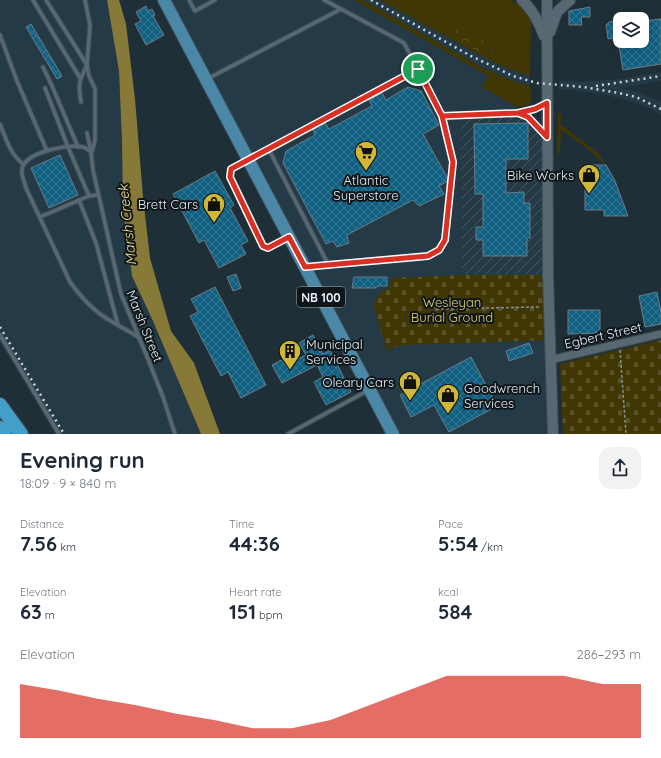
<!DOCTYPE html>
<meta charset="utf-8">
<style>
body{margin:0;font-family:Quicksand,sans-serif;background:#f2f2f3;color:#1f2937;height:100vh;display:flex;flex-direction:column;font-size:15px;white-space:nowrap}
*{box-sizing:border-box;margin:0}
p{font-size:13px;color:#747a83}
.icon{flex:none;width:22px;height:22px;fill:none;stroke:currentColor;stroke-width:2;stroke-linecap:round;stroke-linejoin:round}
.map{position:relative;height:434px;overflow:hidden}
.sheet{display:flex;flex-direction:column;background:#fff;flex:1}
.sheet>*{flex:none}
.fabs{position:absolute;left:613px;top:12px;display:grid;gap:8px}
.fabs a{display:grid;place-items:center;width:36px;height:36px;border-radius:8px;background:#fff;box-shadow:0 2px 10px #0003;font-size:20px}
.pin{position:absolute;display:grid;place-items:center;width:34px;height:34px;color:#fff;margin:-17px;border:2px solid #fff;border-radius:50%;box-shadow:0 1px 4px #0007}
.round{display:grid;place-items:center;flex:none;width:42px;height:42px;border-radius:12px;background:#f2f2f3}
.overview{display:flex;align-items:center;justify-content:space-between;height:68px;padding:0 20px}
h1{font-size:22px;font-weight:700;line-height:30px}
.figures{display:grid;grid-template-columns:repeat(3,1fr);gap:6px;height:68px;padding:4px 20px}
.figures div{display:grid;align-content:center}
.figures b{font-size:20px;font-weight:700}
.figures small{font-size:11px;font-weight:400}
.figures p{font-size:11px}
.chart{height:112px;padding:8px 20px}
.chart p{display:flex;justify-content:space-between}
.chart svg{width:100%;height:72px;margin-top:4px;fill:#d93025;opacity:.7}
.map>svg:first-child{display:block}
.built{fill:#243b47}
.industrial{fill:url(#industrial-furrows)}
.grass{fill:#403705;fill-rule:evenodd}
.forest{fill:url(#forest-crowns)}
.cemetery{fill:url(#cemetery-stones)}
.water{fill:#877937}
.building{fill:url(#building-cross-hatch);stroke:#6b7c86}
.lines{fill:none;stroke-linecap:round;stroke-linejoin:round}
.service-casing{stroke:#3d4b52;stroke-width:5.5}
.minor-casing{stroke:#3d4b52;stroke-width:9}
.secondary-casing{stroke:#3d4b52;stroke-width:12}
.primary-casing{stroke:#3d4b52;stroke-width:14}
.motorway-casing{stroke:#3d4b52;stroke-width:16}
.path{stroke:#849198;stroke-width:1.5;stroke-dasharray:3 2;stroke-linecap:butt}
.service{stroke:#576872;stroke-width:3.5}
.minor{stroke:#576872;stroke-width:7}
.secondary{stroke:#576872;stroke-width:10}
.primary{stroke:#4b88a7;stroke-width:12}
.motorway{stroke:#439eca;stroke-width:14}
.rail{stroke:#c9d4da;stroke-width:2.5;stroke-dasharray:2 4;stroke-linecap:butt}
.route-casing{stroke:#fff;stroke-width:8}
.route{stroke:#d93025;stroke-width:5}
.labels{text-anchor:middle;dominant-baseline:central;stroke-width:4;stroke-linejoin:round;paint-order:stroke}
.shield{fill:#0f161a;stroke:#a5aeb3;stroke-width:1}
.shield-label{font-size:12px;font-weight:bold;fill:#e5eff5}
.poi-label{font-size:13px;fill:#e5eff5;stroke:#0f161a;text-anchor:end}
.park-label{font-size:13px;fill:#e3cf70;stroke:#0f161a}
.street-label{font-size:13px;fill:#e5eff5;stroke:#0f161a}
.water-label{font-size:14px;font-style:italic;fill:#f6e283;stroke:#0f161a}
</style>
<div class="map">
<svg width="661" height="434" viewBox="0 0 661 434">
<defs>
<pattern id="industrial-furrows" width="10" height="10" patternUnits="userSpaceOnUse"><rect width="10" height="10" fill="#243b47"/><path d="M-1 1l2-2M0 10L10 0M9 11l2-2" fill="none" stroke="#445862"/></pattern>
<pattern id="forest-crowns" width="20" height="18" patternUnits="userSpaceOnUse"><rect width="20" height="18" fill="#403705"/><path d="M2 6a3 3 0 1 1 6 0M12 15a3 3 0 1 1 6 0" fill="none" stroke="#5b542a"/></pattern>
<pattern id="cemetery-stones" width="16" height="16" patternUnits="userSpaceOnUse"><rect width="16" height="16" fill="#403705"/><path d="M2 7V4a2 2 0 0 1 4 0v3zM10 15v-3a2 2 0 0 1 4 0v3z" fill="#5b542a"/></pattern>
<pattern id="building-cross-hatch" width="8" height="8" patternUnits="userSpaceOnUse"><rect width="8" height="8" fill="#126081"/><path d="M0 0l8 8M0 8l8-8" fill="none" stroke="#347793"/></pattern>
</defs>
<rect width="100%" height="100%" fill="#1f2f37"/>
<g class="built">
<path d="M0 0H107L119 71 122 142 123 210 132 276 153 321 201 434H56L0 342Z"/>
<path d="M164 0H354L488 76 482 87 517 107 518 113 460 115 462 275 391 278 387 351 398 346 407 345 550 340 553 434H393Z"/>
<path d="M363 0H380L485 58 500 65 530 77V86L513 81 481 67Z"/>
<path d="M661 72V81L620 88 637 92 661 102V115L650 108 629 101 603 94 582 91 559 89V81L580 82 619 79Z"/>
</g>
<path class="industrial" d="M518 113 525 115 547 137 548 275H462L460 115Z"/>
<g class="grass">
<path d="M354 0H363L481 67 513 81 530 86C531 93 533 99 529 105L517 107 482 87 488 76Z"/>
<path d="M380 0H510L522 6 521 7 527 12 531 21 530 77 500 65 485 58ZM460 29C469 36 477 36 485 41 490 44 490 48 495 50L491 57C478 51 462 46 455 33Z"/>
<path d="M558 113 562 115 560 124 598 153 606 165 583 145 561 130 560 153 557 154Z"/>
</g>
<path class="forest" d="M458 28 460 29 466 33 488 42 490 48 496 51 497 53 494 58 491 57C478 51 462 47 455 33V29Z"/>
<g class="cemetery">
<path d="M462 275H548L550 340 407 345 398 346 387 351 373 304 382 290 390 289 391 278Z"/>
<path d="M661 340V434H563L560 364Z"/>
</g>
<path class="water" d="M107 0H119L126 24 135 99 143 197 150 258 171 331 194 363 220 434H201L153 321 132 276 123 210 122 142 119 71Z"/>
<g class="building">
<path d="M146 6 148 11 152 9 155 15 153 16 164 35 146 45 135 24 141 21 136 12Z"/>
<path d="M590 7V17H581L582 25H569V11Z"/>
<path d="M661 19V64L623 70 618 41H642V21Z"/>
<path d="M614 21 617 23H620V37L608 39 606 25 609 22Z"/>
<path d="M31 24 62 76 57 79 26 27Z"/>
<path d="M408 87 421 91 439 125 423 134 448 179V181L439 186 444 194 419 206 413 200 347 235 349 243 337 247 333 241 326 244 283 163 286 151 315 135 313 130 325 123 329 129 372 106 369 100 382 93 386 100Z"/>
<path d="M528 123V159H506V193L524 192V203H530V238H527V256H483V240H476V227H483V194H475L474 124Z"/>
<path d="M60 155 78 195 49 208 31 168Z"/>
<path d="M588 165H606L615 181 628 216H604V210H585V181H588Z"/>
<path d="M215 171 234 205 230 208 248 241 241 245 246 254 219 268 204 240 199 243 173 194Z"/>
<path d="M236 274 241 288 233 291 227 277Z"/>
<path d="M354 277H387V286H378L375 288H352Z"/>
<path d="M215 287 266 385 241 398 228 372 221 376 190 316 198 312 191 299Z"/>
<path d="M657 292 661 312V324L645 327 639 296Z"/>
<path d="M568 310H600V333L568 334Z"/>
<path d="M313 335 323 354 330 350 351 392 326 405 314 382 323 377 317 365 282 383 272 365 289 356 292 362 306 355 299 343Z"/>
<path d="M529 343 533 353 509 361 506 351Z"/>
<path d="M471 357 497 406 449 432 434 405 411 417 400 395Z"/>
</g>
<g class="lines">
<g class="service-casing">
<g id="service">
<path d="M33 0 80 78"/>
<path d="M46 0 87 65C79 81 78 84 81 102"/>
<path d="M85 0 90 25 87 65 89 76 95 89V140L92 151"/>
<path d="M189 0 195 11 215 0"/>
<path d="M0 35 17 81 47 151"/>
<path d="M43 67 52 86 78 147"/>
<path d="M207 79 341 9 324 0"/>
<path d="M45 88 68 147 89 196"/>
<path d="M519 113 528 117 545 135"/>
<path d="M442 116 518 113 535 109 547 103"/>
<path d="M0 124C6 139 10 154 23 164"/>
<path d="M87 133 91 152 93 170 121 294 148 359 163 397 175 434"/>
<path d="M269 150 328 264 308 266"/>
<path d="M91 152C89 150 86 148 83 147 69 144 33 151 24 164 19 171 24 180 26 188L70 282C81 297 94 312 111 321 120 327 129 331 138 337"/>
<path d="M79 200 96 243 118 325"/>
<path d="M40 217 89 196 98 195"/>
<path d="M287 238 268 248 263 246 230 177 231 169 418 69"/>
<path d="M328 264 428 255 439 250 445 240 453 163 442 116 404 43 341 9"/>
<path d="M0 335 59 434"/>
<path d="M288 434 367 391"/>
</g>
</g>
<g class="minor-casing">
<path id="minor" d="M550 360 661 334"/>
</g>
<g class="secondary-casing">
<g id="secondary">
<path d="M522 0C533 10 539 22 544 36"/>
<path d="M547 0 548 275 553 434"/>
<path d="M550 32 557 12 570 0"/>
</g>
</g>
<g class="primary-casing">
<path id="primary" d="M164 0 393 434"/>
</g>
<g class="motorway-casing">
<g id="motorway">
<path d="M0 405 21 434"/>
<path d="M0 428 4 434"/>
</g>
</g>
<g class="path">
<path d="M436 309 540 307"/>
<path d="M620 350 626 434"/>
</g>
<use href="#service" class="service"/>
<use href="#minor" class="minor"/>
<use href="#secondary" class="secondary"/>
<use href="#primary" class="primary"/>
<use href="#motorway" class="motorway"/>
<g class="rail">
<path d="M371 0 471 56 513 76 537 83 583 87 619 93 636 97 661 109"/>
<path d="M596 86 661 76"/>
<path d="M0 327 64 434"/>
</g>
</g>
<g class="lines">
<g class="route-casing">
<path id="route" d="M418 69 231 169 230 177 263 246 268 248 289 237 305 267 428 256 439 250 445 240 453 162 442 116 518 113 528 117 547 137V103L535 109 518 113 442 116 418 69"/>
</g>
<use href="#route" class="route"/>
</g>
<defs>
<g id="supermarket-pin" transform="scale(1.15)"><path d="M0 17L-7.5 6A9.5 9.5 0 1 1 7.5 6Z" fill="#d1b736" stroke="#0f161a"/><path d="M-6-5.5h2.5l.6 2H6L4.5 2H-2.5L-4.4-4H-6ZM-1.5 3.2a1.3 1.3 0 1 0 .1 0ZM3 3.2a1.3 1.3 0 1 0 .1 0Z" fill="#111"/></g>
<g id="shop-pin" transform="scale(1.15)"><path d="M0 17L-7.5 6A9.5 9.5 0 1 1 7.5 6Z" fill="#d1b736" stroke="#0f161a"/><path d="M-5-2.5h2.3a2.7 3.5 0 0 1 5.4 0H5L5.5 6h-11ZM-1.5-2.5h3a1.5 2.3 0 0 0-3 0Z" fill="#111"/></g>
<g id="building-pin" transform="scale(1.15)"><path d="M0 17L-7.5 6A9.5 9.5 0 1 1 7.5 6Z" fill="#d1b736" stroke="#0f161a"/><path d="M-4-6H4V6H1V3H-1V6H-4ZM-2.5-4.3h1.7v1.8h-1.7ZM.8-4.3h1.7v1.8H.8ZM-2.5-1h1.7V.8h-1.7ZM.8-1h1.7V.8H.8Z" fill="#111"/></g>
</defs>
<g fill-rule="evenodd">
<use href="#supermarket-pin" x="366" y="152"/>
<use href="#shop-pin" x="589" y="175"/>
<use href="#shop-pin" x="214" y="204"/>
<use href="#building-pin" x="290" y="351"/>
<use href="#shop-pin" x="410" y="382"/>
<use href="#shop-pin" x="448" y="395"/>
</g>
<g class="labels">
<rect class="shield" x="297" y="287" width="48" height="20" rx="3"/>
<g class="shield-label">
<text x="321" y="297">NB 100</text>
</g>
<g class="poi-label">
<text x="574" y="175">Bike Works</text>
<text x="366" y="180" text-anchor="middle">Atlantic<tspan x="366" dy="15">Superstore</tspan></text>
<text x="198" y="204">Brett Cars</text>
<text x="306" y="344" text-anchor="start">Municipal<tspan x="306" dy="15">Services</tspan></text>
<text x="394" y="382">Oleary Cars</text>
<text x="464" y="388" text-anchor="start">Goodwrench<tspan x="464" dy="15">Services</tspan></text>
</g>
<g class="park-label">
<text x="452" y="302">Wesleyan<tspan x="452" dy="15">Burial Ground</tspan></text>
</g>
<g class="street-label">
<text transform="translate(145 326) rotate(68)">Marsh Street</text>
<text transform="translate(603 335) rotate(-13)">Egbert Street</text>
</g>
<g class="water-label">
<text transform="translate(127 225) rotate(-96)">Marsh Creek</text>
</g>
</g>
</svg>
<div class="fabs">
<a><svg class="icon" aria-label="layers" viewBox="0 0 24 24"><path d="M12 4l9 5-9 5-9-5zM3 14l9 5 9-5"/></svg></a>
</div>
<div class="pin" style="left:418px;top:69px;background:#1e9e55"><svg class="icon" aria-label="arrive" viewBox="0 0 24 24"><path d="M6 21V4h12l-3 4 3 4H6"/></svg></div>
</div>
<section class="sheet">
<div class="overview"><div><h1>Evening run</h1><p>18:09 · 9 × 840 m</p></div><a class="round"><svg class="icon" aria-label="share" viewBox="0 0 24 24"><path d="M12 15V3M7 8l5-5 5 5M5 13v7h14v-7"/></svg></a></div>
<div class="figures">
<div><p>Distance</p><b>7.56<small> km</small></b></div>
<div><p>Time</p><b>44:36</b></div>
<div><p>Pace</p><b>5:54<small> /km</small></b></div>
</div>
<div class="figures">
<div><p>Elevation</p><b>63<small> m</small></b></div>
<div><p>Heart rate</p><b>151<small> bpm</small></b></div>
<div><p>kcal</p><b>584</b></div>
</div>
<div class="chart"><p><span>Elevation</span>286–293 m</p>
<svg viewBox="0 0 160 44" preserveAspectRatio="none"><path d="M0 44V11L10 15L20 20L30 24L40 29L50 33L60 38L70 38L80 33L90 24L100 15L110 6L120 6L130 6L140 6L150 11L160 11V44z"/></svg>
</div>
</section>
